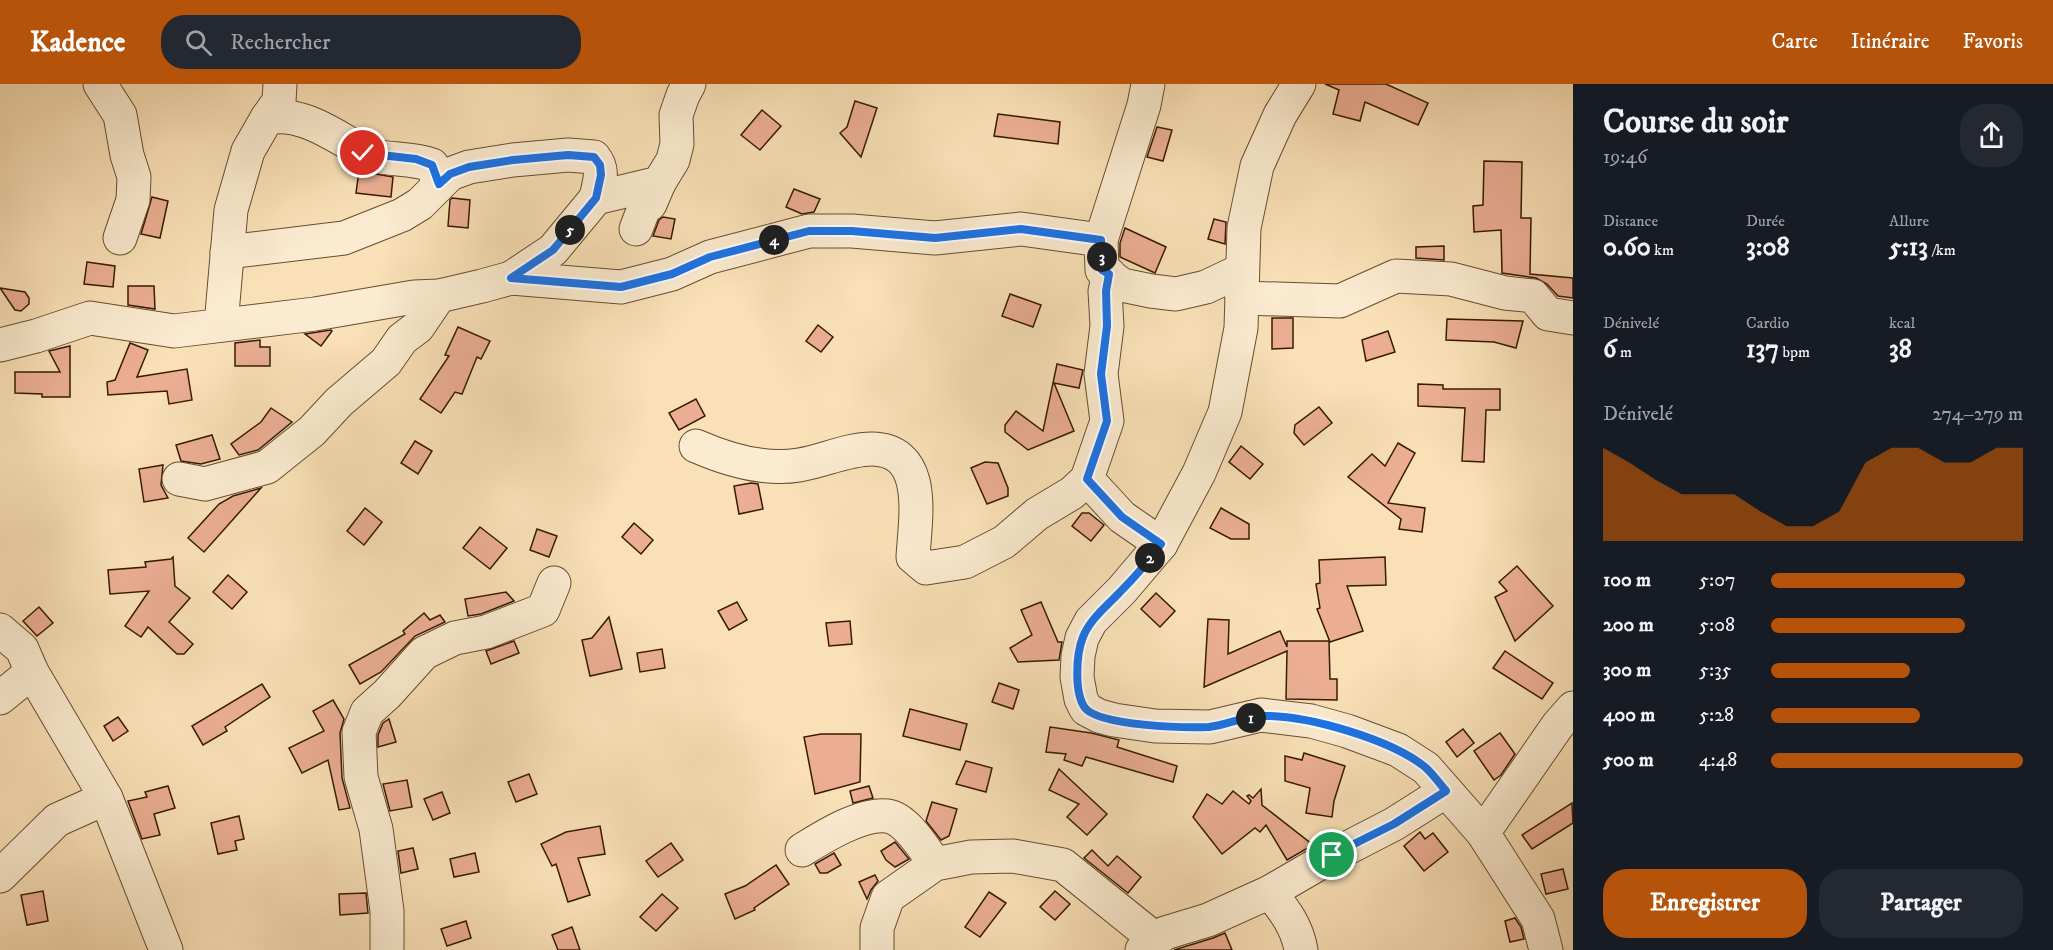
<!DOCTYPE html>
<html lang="fr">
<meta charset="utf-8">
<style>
body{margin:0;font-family:"IM FELL DW Pica",serif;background:#242831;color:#f1f3f6;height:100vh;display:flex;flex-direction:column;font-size:22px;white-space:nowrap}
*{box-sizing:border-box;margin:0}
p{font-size:20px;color:#9ea1a6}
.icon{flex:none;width:33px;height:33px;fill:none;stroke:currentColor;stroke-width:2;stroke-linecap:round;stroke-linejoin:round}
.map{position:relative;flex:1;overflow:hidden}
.drawer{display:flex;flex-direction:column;background:#171b24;width:480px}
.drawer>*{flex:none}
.pin{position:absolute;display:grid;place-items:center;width:51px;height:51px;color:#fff;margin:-26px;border:3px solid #fff;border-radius:50%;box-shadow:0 2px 6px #0007}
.km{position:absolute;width:30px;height:30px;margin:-15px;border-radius:50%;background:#222;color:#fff;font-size:16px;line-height:30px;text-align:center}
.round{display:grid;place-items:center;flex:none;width:63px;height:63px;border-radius:24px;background:#242831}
.headline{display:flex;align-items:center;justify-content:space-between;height:102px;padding:0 30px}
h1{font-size:33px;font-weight:700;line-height:45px}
.stats{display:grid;grid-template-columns:repeat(3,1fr);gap:9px;height:102px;padding:6px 30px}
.stats div{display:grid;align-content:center}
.stats b{font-size:26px;font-weight:700}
.stats small{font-size:16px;font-weight:400}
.stats p{font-size:16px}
.chart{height:168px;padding:12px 30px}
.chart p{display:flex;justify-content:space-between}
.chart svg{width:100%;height:108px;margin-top:6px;fill:#b45309;opacity:.7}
.cta{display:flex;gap:12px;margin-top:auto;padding:12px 30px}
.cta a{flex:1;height:69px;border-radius:24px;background:#b45309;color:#fff;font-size:24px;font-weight:700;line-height:69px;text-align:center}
.cta a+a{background:#242831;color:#f1f3f6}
ul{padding:0 30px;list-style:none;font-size:20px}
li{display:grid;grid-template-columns:96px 72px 1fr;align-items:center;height:45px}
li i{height:15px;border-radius:8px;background:#b45309}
header{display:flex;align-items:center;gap:36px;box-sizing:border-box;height:84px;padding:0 30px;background:#b45309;color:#fff}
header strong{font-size:28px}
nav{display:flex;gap:33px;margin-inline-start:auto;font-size:21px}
.search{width:420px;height:54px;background:#242831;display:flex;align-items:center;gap:15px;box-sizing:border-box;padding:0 21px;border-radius:24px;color:#9ea1a6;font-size:22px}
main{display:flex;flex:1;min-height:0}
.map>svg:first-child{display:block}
.building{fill:#ebae93;stroke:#371b02;stroke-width:1.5}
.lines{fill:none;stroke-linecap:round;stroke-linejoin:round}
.minor-casing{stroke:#684c2f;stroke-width:35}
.minor{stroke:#fbebd0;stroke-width:33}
.route-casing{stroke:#fff;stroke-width:12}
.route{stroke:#1a73e8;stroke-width:8}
</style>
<header>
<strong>Kadence</strong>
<div class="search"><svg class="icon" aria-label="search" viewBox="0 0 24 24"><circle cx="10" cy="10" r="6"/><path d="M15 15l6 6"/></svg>Rechercher</div>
<nav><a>Carte</a><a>Itinéraire</a><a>Favoris</a></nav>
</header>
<main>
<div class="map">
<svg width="1573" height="866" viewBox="0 0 1573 866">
<rect width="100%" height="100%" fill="#f9e0b6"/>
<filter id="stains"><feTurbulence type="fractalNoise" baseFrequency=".00333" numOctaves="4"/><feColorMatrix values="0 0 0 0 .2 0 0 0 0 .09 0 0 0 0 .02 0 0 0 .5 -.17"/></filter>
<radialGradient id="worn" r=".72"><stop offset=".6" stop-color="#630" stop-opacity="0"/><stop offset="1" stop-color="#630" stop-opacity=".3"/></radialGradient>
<g class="building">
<path d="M1325 0H1386L1428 19 1418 41 1365 18 1360 37 1333 30 1339 6Z"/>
<path d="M855 17 877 24 861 73 840 49 847 43Z"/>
<path d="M762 26 781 42 760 66 741 51Z"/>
<path d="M998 30 1060 38 1058 60 994 52Z"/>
<path d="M1157 43 1172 46 1163 77 1147 73Z"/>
<path d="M1484 77 1522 78 1521 134H1531L1530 190 1573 194V214L1558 212 1547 200 1536 194 1502 189 1501 146 1474 148 1473 122 1483 121Z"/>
<path d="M359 87 393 93 391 113 356 109Z"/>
<path d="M794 105 820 115 814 128 802 130 786 123Z"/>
<path d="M152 113 168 117 160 154 141 150Z"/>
<path d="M452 114 470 116 468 144 448 142 450 116Z"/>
<path d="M663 133 675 135 671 155 653 152 659 136Z"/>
<path d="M1214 135 1226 138 1225 160 1208 155Z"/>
<path d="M1125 144 1166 163 1155 189 1120 173V159Z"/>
<path d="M1444 162V176L1416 174V163Z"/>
<path d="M87 178 115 182 113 203 84 200Z"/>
<path d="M128 202H154L155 225 128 221Z"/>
<path d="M0 204 25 208 29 214V220L21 227 15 226Z"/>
<path d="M1010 210 1041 221 1033 243 1002 232Z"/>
<path d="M1272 234H1293V264L1272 265Z"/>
<path d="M1447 235 1523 237 1516 264 1494 258 1446 256Z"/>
<path d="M818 241 833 253 821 268 806 257Z"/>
<path d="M458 243 490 257 481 275 477 273 462 310 455 308 441 329 420 315 449 272 445 271Z"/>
<path d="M332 247 321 262 305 250 331 246Z"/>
<path d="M1388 247 1395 268 1366 277 1362 256Z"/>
<path d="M260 256V263H270V282H235V259Z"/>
<path d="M130 259 148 266 137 293 187 285 192 316 169 320 167 307 108 311 107 298 115 296Z"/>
<path d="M70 262V313H42V310L15 309V288H60L49 267Z"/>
<path d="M1057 280 1083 286 1079 304 1054 299 1074 347 1028 366 1005 348V341L1016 327 1043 347Z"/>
<path d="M1418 300 1443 301V305H1500V326H1486L1484 378 1462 377 1465 324 1418 322Z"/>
<path d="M696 315 705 332 679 346 669 329Z"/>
<path d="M1319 323 1332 339 1304 361 1294 349 1295 341Z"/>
<path d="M271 324 292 338 258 366 239 371 231 360 261 338Z"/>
<path d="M212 351 220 375 201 380 181 377 176 361Z"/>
<path d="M415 357 432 367 418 390 401 379Z"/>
<path d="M1398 359 1415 369 1388 419 1425 424 1422 448 1399 445 1401 435 1348 393 1372 370 1385 382Z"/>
<path d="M1241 362 1263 380 1250 395 1229 378Z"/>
<path d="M985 378 998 379 1008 404V412L987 420 971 384Z"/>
<path d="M163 381 161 401 168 414 144 418 139 385Z"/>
<path d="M751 399 758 400 763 425 739 430 734 402Z"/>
<path d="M261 404 204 468 188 454 219 420 233 412Z"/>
<path d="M365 424 382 438 364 461 347 447Z"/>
<path d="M1221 424 1249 440V455H1231L1210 444Z"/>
<path d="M1082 429H1089L1104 441 1091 457 1072 442Z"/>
<path d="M634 439 653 456 641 470 622 453Z"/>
<path d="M480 443 507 464 490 485 463 464Z"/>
<path d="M537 445 557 452 549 473 530 466Z"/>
<path d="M173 473 175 502 190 514 169 538 193 560 184 570H177L148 543 141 553 125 542 149 507 110 510 108 486 146 483 145 478 171 475Z"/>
<path d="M1385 473 1386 501 1347 502 1363 547 1330 558 1317 525 1320 524 1316 500 1320 499 1319 476Z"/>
<path d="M1517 482 1553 522 1515 557 1495 513 1507 507 1499 498Z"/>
<path d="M228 491 247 508 232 525 213 508Z"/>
<path d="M506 508 514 517 481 530 468 532 465 515Z"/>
<path d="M1156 509 1175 527 1160 543 1141 525Z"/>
<path d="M737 518 747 536 729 546 718 527Z"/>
<path d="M1041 518 1058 558H1062L1059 576 1018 578 1010 564 1032 551 1021 526Z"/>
<path d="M39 523 53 539 37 552 23 537Z"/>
<path d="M424 529 430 536 440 531 445 538 415 552 381 588 360 600 349 581 405 550 403 547Z"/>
<path d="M609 533 622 585 590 592 582 556 592 554Z"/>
<path d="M1208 535 1229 536 1228 570 1280 547 1287 563V557H1329L1330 595H1337V616L1286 615 1287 567 1204 603Z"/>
<path d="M850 537 852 560 829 562 826 539Z"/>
<path d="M514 557 519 569 491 580 486 567Z"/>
<path d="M662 565 665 584 640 588 637 569Z"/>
<path d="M1505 567 1553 599 1542 615 1493 584Z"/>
<path d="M999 599 1019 606 1013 625 992 618Z"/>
<path d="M262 600 270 613 225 643 227 647 203 661 192 642Z"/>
<path d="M333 616 344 635 340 649 342 694 350 724 339 726 328 676 302 689 289 664 324 647 313 627Z"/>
<path d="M910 625 967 640 960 666 903 652Z"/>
<path d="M118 633 128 647 113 657 104 642Z"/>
<path d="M389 635 396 658 378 663V651L383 639Z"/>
<path d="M1050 643 1091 649 1119 656 1117 663 1177 682 1173 698 1086 673 1082 682 1064 676 1066 670 1046 668Z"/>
<path d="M1463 645 1474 659 1457 673 1446 658Z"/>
<path d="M1500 649 1515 670 1501 691 1494 696 1474 667Z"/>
<path d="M821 650H861L860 698 815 710 804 653Z"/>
<path d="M1304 669 1345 682 1334 717 1332 733 1306 729 1310 704 1285 697V672L1302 676Z"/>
<path d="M966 677 992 684 986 708 956 700Z"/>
<path d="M1059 685 1107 730 1087 751 1067 733 1079 720 1049 706Z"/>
<path d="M529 690 537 710 516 718 508 698Z"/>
<path d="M407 696 412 723 390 727 383 700Z"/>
<path d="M168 702 175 724 154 730 160 751 142 755 128 717 147 713 145 708Z"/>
<path d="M869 702 873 714 853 719 850 707Z"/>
<path d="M1261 705 1262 721 1313 761 1287 776 1266 741 1260 748 1255 744 1222 770 1193 733 1207 710 1222 720 1233 707 1249 720 1251 717 1247 712 1249 711 1253 714Z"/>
<path d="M442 708 450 729 433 736 424 715Z"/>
<path d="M932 718 957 725 949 752 941 756 926 737Z"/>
<path d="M1572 719 1573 739 1532 765 1522 751Z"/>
<path d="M239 732 244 755 235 757 237 766 218 770 211 739Z"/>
<path d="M600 742 605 770 578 774 590 811 568 818 556 780 552 782 541 760 566 748Z"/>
<path d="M1420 748 1425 755 1433 749 1448 768 1424 787 1404 762Z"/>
<path d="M895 758 909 775 895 783 886 776 881 767Z"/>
<path d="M671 759 683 776 658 793 646 777Z"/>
<path d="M413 764 418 785 401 789 398 767Z"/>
<path d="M1092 766 1108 782 1117 772 1141 793 1128 809 1084 774Z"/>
<path d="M475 769 479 788 454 793 450 775Z"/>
<path d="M834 769 841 781 827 789H820L815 780Z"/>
<path d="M776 781 789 800 754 824 755 826 735 835 725 810 745 802Z"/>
<path d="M1563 785 1568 805 1546 810 1541 790Z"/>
<path d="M875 791 878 797 871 806 867 815 859 798Z"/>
<path d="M43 807 48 837 27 841 21 811Z"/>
<path d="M1055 807 1070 820 1055 836 1040 823Z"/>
<path d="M989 808 1006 819 980 853 965 843Z"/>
<path d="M366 809 368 829 340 831 339 810Z"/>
<path d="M662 810 678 824 656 847 640 833Z"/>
<path d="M1515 834 1521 843 1524 855 1510 858 1505 837Z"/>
<path d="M466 837 471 854 447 862 441 845Z"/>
<path d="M572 843 580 866H558L552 851Z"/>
<path d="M1225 849 1232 866H1174L1213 854Z"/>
</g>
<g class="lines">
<g class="minor-casing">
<g id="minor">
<path d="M100 0 120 31 127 71 134 93 133 116 120 154"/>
<path d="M1299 0 1280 31 1257 82 1244 144 1241 244 1225 328 1199 389 1161 460 1122 506 1091 537 1082 554 1078 572 1077 593 1081 615 1086 625 1099 632 1114 636 1155 642 1210 643 1261 631 1311 637 1347 647 1398 666 1426 684 1483 749 1538 835 1546 866"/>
<path d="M267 34 279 17 280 0"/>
<path d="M636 145 644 124 650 120 659 99"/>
<path d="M1101 156 1144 21 1148 0"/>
<path d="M227 168 344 154 402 131 420 120 450 90 469 83 513 76 568 71 594 73C605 87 599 98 596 114"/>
<path d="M511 194 621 203 672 190 710 173 809 147H852L935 154 1021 145 1101 156 1102 186 1122 201 1151 207 1176 210 1206 203 1242 186"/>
<path d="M1242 214 1340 217 1396 192 1451 195 1505 209 1533 212 1548 230 1573 234"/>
<path d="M221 241 231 126 248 67 267 34C295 28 321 43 345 57 351 61 357 67 364 69 385 77 410 73 432 81L439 100"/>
<path d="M0 261 36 252 90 234 174 247 315 230 414 213 439 212 482 202 511 194 553 166 596 114 659 99 673 76 677 60 676 31 683 11 689 0"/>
<path d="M696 362C728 376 764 387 799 381 823 377 848 365 872 365 929 366 915 435 913 473L926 484 965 478 1004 458 1037 430 1072 409 1087 395 1107 337 1101 290 1107 242 1105 207 1109 190"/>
<path d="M179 395 205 400 267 383 312 347 339 318 386 278 402 255 418 243 439 212"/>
<path d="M1087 395 1122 433 1161 460"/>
<path d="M0 546 22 565 32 588 106 714 166 866"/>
<path d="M0 614 32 588"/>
<path d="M1483 749 1558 641 1573 624"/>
<path d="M802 766C823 753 861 729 887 732 906 734 925 766 935 780"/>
<path d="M0 792 57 736 106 714"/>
<path d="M1270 808C1284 826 1297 842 1301 866"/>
<path d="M387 866V827L376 745 361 693 359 648 367 628 387 610 424 569 455 554 486 548 543 526 554 499"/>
<path d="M877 866V844L888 813 935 780 971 773 1013 772 1063 781 1155 855"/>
<path d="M1142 866 1165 849 1208 836 1270 808 1332 772 1394 740 1446 707"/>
</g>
</g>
<use href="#minor" class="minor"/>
</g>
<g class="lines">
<g class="route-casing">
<path id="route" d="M363 69 416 75 432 81 439 100 450 90 469 83 513 76 568 71 594 73 600 81 601 91 596 114 553 166 511 194 621 203 672 190 710 173 809 147H852L935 154 1021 145 1101 156 1102 186 1109 190 1106 207 1107 242 1101 290 1107 337 1087 395 1122 433 1161 460C1149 477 1135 493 1120 508 1107 522 1090 535 1083 553 1076 570 1074 609 1085 624 1100 642 1185 644 1209 643 1227 641 1244 632 1262 632 1307 631 1390 655 1425 683 1433 690 1439 699 1446 707L1394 740 1332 771"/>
</g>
<use href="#route" class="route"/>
</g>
<rect width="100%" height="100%" filter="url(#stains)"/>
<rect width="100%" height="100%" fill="url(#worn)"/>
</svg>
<div class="pin" style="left:1332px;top:771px;background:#1e9e55"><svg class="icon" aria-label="arrive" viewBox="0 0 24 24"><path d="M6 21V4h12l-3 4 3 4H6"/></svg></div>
<div class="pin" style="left:363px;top:69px;background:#d93025"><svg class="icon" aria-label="check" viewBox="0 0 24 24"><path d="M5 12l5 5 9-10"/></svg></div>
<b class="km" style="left:1251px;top:634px">1</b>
<b class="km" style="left:1150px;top:474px">2</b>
<b class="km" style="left:1102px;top:173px">3</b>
<b class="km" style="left:774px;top:156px">4</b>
<b class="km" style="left:570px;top:146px">5</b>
</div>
<section class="drawer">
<div class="headline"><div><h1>Course du soir</h1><p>19:46</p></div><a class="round"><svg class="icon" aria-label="share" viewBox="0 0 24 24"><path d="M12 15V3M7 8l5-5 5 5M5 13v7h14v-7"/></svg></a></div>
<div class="stats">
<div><p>Distance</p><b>0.60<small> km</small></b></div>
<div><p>Durée</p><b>3:08</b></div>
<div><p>Allure</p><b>5:13<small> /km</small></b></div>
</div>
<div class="stats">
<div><p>Dénivelé</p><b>6<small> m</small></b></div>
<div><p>Cardio</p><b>137<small> bpm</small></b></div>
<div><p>kcal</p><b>38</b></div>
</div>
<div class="chart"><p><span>Dénivelé</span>274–279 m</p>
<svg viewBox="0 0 160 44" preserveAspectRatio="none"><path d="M0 44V6L10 12L20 19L30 25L40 25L50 25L60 32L70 38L80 38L90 32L100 12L110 6L120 6L130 12L140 12L150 6L160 6V44z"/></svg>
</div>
<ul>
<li><b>100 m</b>5:07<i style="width:77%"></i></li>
<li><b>200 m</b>5:08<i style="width:77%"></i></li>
<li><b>300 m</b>5:35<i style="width:55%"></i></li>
<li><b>400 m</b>5:28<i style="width:59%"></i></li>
<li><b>500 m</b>4:48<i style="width:100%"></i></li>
</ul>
<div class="cta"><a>Enregistrer</a><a>Partager</a></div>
</section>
</main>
